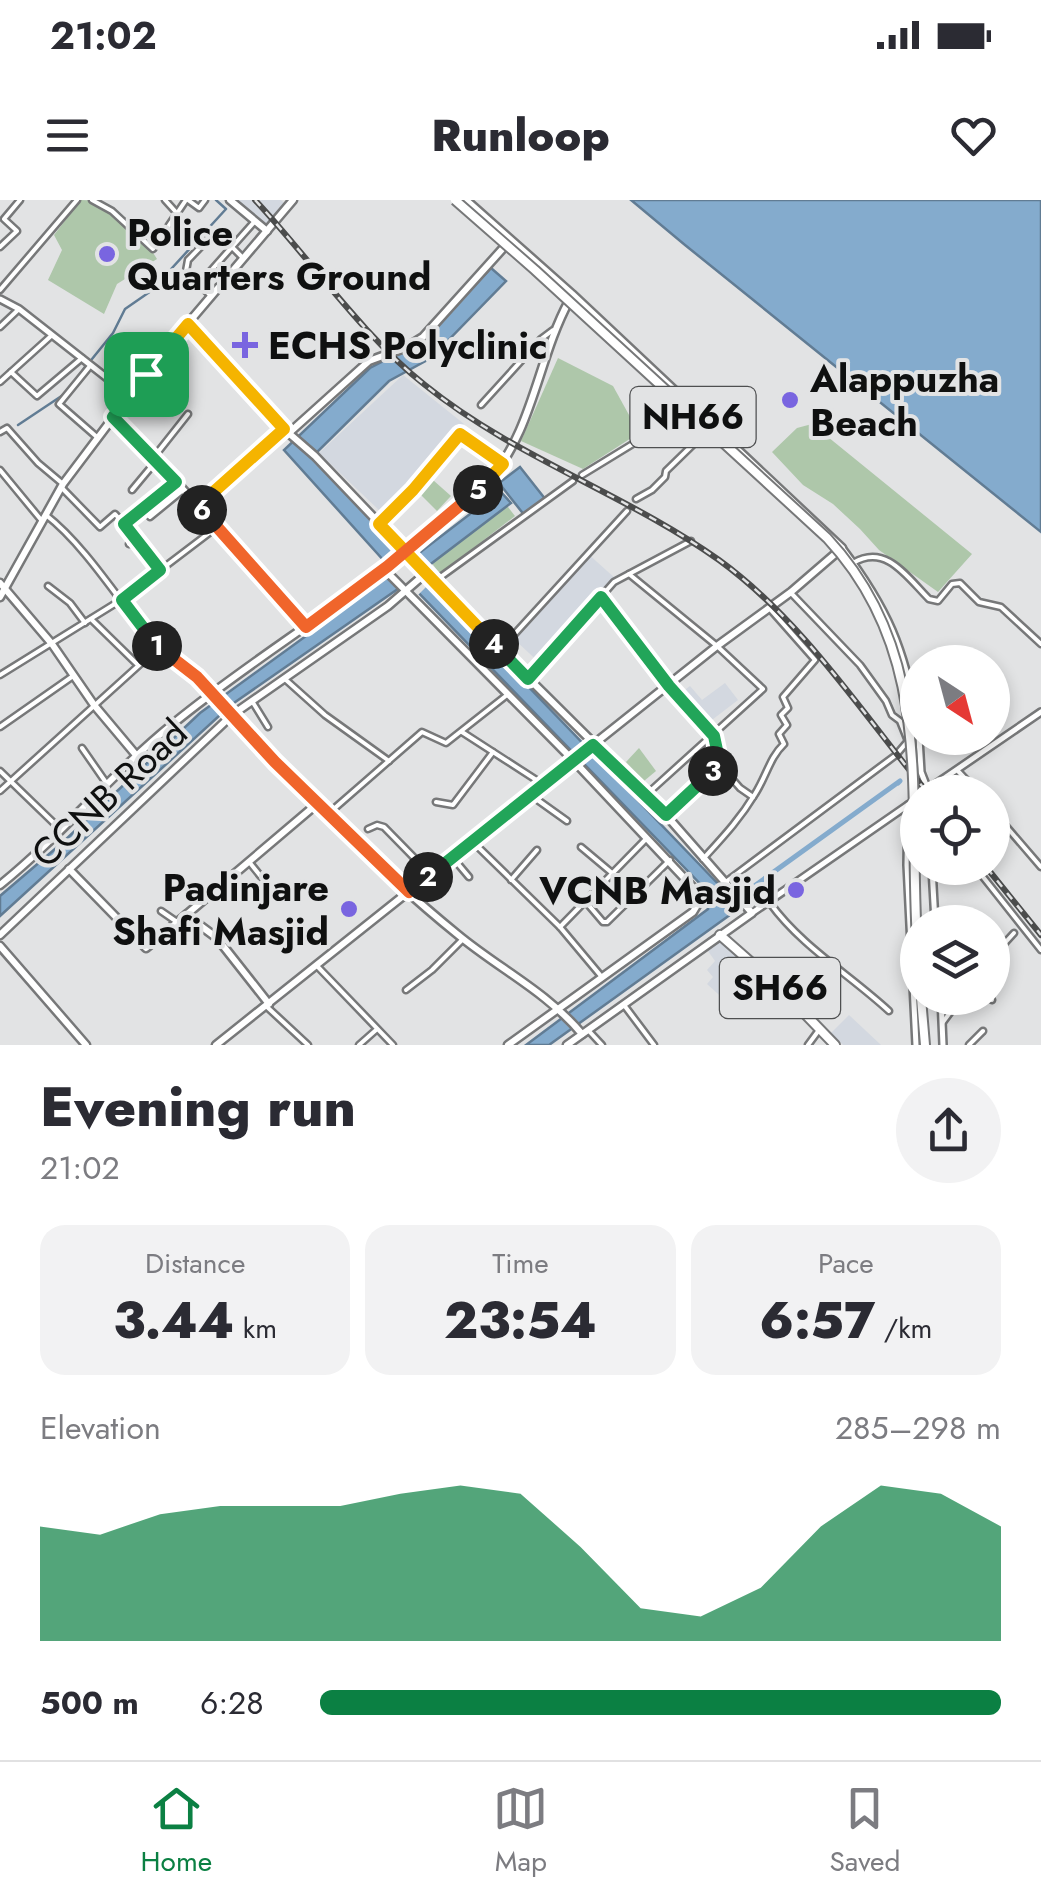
<!DOCTYPE html>
<meta charset="utf-8">
<style>
body{margin:0;font-family:Jost,sans-serif;background:#f2f2f3;color:#2b2b33;height:100vh;display:flex;flex-direction:column;font-size:38px;white-space:nowrap}
*{box-sizing:border-box;margin:0}
p{font-size:32px;color:#7c7c81}
.icon{flex:none;width:55px;height:55px;fill:none;stroke:currentColor;stroke-width:2;stroke-linecap:round;stroke-linejoin:round}
.map{position:relative;height:845px;overflow:hidden}
.panel{display:flex;flex-direction:column;background:#fff;flex:1}
.panel>*{flex:none}
.needle{width:65px;rotate:144deg}
.controls{position:absolute;left:900px;top:445px;display:grid;gap:20px}
.controls a{display:grid;place-items:center;width:110px;height:110px;border-radius:50%;background:#fff;box-shadow:0 5px 15px #0003;font-size:50px}
.pin{position:absolute;display:grid;place-items:center;width:85px;height:85px;color:#fff;margin:-42px;border-radius:20px;box-shadow:0 5px 15px #0006}
.km{position:absolute;width:50px;height:50px;margin:-25px;border-radius:50%;background:#222;color:#fff;font-size:28px;line-height:50px;text-align:center}
.round{display:grid;place-items:center;flex:none;width:105px;height:105px;border-radius:52px;background:#f2f2f3}
.overview{display:flex;align-items:center;justify-content:space-between;height:170px;padding:0 40px}
h1{font-size:55px;font-weight:800;line-height:75px}
.stats{display:grid;grid-template-columns:repeat(3,1fr);gap:15px;height:170px;padding:10px 40px}
.stats div{display:grid;align-content:center;border-radius:25px;background:#f2f2f3;text-align:center}
.stats b{font-size:50px;font-weight:800}
.stats small{font-size:28px;font-weight:400}
.stats p{font-size:28px}
.chart{height:280px;padding:20px 40px}
.chart p{display:flex;justify-content:space-between}
.chart svg{width:100%;height:180px;margin-top:10px;fill:#0b8043;opacity:.7}
ul{padding:0 40px;list-style:none;font-size:32px}
li{display:grid;grid-template-columns:160px 120px 1fr;align-items:center;height:75px}
li i{height:25px;border-radius:12px;background:#0b8043}
.status{display:flex;justify-content:space-between;align-items:center;height:70px;padding:0 50px;background:#fff;direction:ltr}
.status svg{height:28px;fill:currentColor}
header{display:flex;justify-content:space-between;align-items:center;height:130px;padding:0 40px;background:#fff;font-size:45px;font-weight:800}
.menu{display:flex;justify-content:space-around;align-items:center;height:140px;border-top:2px solid #e1e1e2;background:#fff;font-size:28px;color:#7c7c81}
.menu a{display:grid;justify-items:center;gap:5px}
.menu .on{color:#0b8043}
.map>svg:first-child{display:block}
.built{fill:#d3d8e0}
.green{fill:#aec7aa}
.water{fill:#84abcd;stroke:#617c94;stroke-width:2.5}
.pier{fill:#e2e3e4}
.lines{fill:none;stroke-linecap:round;stroke-linejoin:round}
.stream{stroke:#617c94;stroke-width:2.5}
.canal{stroke:#84abcd;stroke-width:5}
.minor-casing{stroke:#777879;stroke-width:9}
.tertiary-casing{stroke:#777879;stroke-width:10}
.secondary-casing{stroke:#777879;stroke-width:11}
.primary-casing{stroke:#777879;stroke-width:12}
.trunk-casing{stroke:#777879;stroke-width:12}
.minor{stroke:#fff;stroke-width:4}
.tertiary{stroke:#fff;stroke-width:5}
.secondary{stroke:#fff;stroke-width:6}
.primary{stroke:#fff;stroke-width:8}
.trunk{stroke:#fff;stroke-width:8}
.rail-casing{stroke:#4b4c4c;stroke-width:6}
.rail{stroke:#e2e3e4;stroke-width:2.5;stroke-dasharray:8;stroke-linecap:butt}
.trunk-bridge-casing{stroke:#777879;stroke-width:12;stroke-linecap:butt}
.trunk-bridge{stroke:#fff;stroke-width:8}
.split-1-casing{stroke:#fff;stroke-width:20}
.split-2-casing{stroke:#fff;stroke-width:20}
.split-3-casing{stroke:#fff;stroke-width:20}
.split-4-casing{stroke:#fff;stroke-width:20}
.split-5-casing{stroke:#fff;stroke-width:20}
.split-6-casing{stroke:#fff;stroke-width:20}
.split-7-casing{stroke:#fff;stroke-width:20}
.split-1{stroke:#22a559;stroke-width:12}
.split-2{stroke:#f0652b;stroke-width:12}
.split-3{stroke:#22a559;stroke-width:12}
.split-4{stroke:#22a559;stroke-width:12}
.split-5{stroke:#f5b400;stroke-width:12}
.split-6{stroke:#f0652b;stroke-width:12}
.split-7{stroke:#f5b400;stroke-width:12}
.poi-dot{fill:#7965e0;stroke:#e2e3e4;stroke-width:4}
.labels{text-anchor:middle;dominant-baseline:central;stroke-width:8;stroke-linejoin:round;paint-order:stroke}
.shield{fill:#e2e3e4;stroke:#4e4f50;stroke-width:2.5}
.shield-label{font-size:35px;font-weight:bold;fill:#0f1010}
.poi-label{font-size:38px;font-weight:bold;fill:#0f1010;stroke:#e2e3e4;text-anchor:start}
.street-label{font-size:38px;fill:#0f1010;stroke:#e2e3e4}
</style>
<div class="status"><b>21:02</b><svg viewBox="0 0 49 12"><path d="M0 12V9h3v3zM5 12V6h3v6zM10 12V3h3v9zM15 12V0h3v12zM26 1h20v11H26zM47 4h2v5h-2z"/></svg></div>
<header><svg class="icon" aria-label="menu" viewBox="0 0 24 24"><path d="M4 6h16M4 12h16M4 18h16"/></svg>Runloop<svg class="icon" aria-label="heart" viewBox="0 0 24 24"><path d="M12 20l-8-8c-3-5 5-10 8-4 3-6 11-1 8 4z"/></svg></header>
<div class="map">
<svg width="1041" height="845" viewBox="0 0 1041 845">
<rect width="100%" height="100%" fill="#e2e3e4"/>
<g class="built">
<path d="M237 0H281L285 4 267 25Z"/>
<path d="M403 175 464 224 380 311 319 253Z"/>
<path d="M587 353 616 379 587 418 543 466 515 440Z"/>
<path d="M725 483 738 500 704 526 699 518 693 522 674 498 690 486 702 500Z"/>
<path d="M720 741 765 782 738 812 707 784 713 777 707 770 715 761 708 751Z"/>
<path d="M849 815 881 845H843L831 833Z"/>
</g>
<g class="green">
<path d="M81 0C118 0 139 30 157 59L117 84 104 114 48 80 62 50 54 35Z"/>
<path d="M558 158 613 186 639 233 583 269 521 241Z"/>
<path d="M812 224 972 354 938 392 879 350 860 329 833 304 803 285 772 252 797 228Z"/>
<path d="M433 280 451 296 437 311 420 294Z"/>
<path d="M497 293 515 316 440 374 422 350Z"/>
<path d="M639 548 656 571 644 581 626 562Z"/>
</g>
<g class="water">
<path d="M631 0H1041V332L685 45Z"/>
<path d="M491 68 506 81 431 158 389 181 312 257 410 360 500 291 511 303 419 373 723 689 736 704 734 712 549 845H526L708 709V692L408 382 231 505 0 716V696L62 643 200 513 394 372 284 250 370 168 424 140Z"/>
<path d="M520 267 546 300 525 316 499 283Z"/>
</g>
<path class="pier" d="M402 347 412 353 438 386 432 390 426 387 417 396 408 388 402 392 384 373 387 371 382 365Z"/>
<g class="lines">
<g class="stream">
<path d="M92 159 113 133 125 109 151 91 226 9 216 0"/>
<path d="M77 179 85 167"/>
<path d="M18 225 66 193"/>
</g>
<path class="canal" d="M739 697 900 581 898 583"/>
<g class="minor-casing">
<g id="minor">
<path d="M92 0 112 11 153 49 186 0"/>
<path d="M165 0 175 11"/>
<path d="M188 0 199 8 205 0"/>
<path d="M0 47 17 31 4 19 20 0"/>
<path d="M200 83 255 21"/>
<path d="M0 90 77 0"/>
<path d="M211 96 186 71 188 60 216 31 243 58"/>
<path d="M0 127 19 109"/>
<path d="M118 150 146 174"/>
<path d="M90 166 59 204 98 238"/>
<path d="M11 172 37 196 82 158"/>
<path d="M0 182 51 136"/>
<path d="M481 205 541 139 553 130"/>
<path d="M0 232 7 228 38 263 63 284"/>
<path d="M154 257 188 214"/>
<path d="M0 270 42 321"/>
<path d="M582 275 685 212"/>
<path d="M61 287 100 327 115 314 124 324 176 282"/>
<path d="M132 290 157 260"/>
<path d="M636 299 652 290 665 277 666 271 707 231"/>
<path d="M46 315C87 347 123 407 157 447 172 465 196 475 212 493"/>
<path d="M150 317 183 290"/>
<path d="M124 324 136 340"/>
<path d="M129 344 136 340 159 368"/>
<path d="M853 363C886 343 907 377 929 399L938 401 952 384 960 383 979 402 1001 407 1041 444"/>
<path d="M629 374 717 446 763 489 646 595"/>
<path d="M435 381 573 281"/>
<path d="M48 386 70 403 85 423"/>
<path d="M601 397 669 487 712 533 719 564 666 615"/>
<path d="M91 419 137 464"/>
<path d="M500 450 627 311"/>
<path d="M0 475 121 400 217 327"/>
<path d="M529 478 614 382 691 341"/>
<path d="M286 480 325 515 389 561"/>
<path d="M252 501 268 527"/>
<path d="M0 527 73 476"/>
<path d="M462 532 541 583"/>
<path d="M82 548 107 584"/>
<path d="M719 564 740 588 753 597"/>
<path d="M957 570 978 592"/>
<path d="M0 571 61 630"/>
<path d="M0 591 158 448"/>
<path d="M532 596 567 621"/>
<path d="M436 602 453 605 493 552"/>
<path d="M992 610 1041 667"/>
<path d="M328 614 422 532 446 543 507 495"/>
<path d="M368 629 377 625 384 627 431 675"/>
<path d="M473 642 560 727 601 776"/>
<path d="M581 647 612 673"/>
<path d="M453 658 469 677"/>
<path d="M703 659C723 637 740 619 755 594 766 577 770 557 784 544L779 534 787 525 781 515 788 508 783 497 815 460 770 409"/>
<path d="M250 663 275 694"/>
<path d="M976 668 1041 750"/>
<path d="M511 680 537 650"/>
<path d="M727 681 896 555 908 541 900 521 892 515 886 501 860 465 792 394"/>
<path d="M586 702 603 722H607L670 660"/>
<path d="M770 703C801 746 850 775 889 811"/>
<path d="M161 711 177 722"/>
<path d="M560 727 646 639"/>
<path d="M992 757 1014 733"/>
<path d="M318 767 393 845"/>
<path d="M406 790 432 770 462 740"/>
<path d="M989 798 992 800"/>
<path d="M624 805 654 845"/>
<path d="M266 806 308 845"/>
<path d="M943 822 961 798"/>
<path d="M588 830 602 845"/>
<path d="M359 845 376 830"/>
<path d="M808 845 819 830"/>
<path d="M969 845 983 831"/>
</g>
</g>
<g class="tertiary-casing">
<g id="tertiary">
<path d="M0 99 19 109 130 196"/>
<path d="M842 348C888 409 904 448 918 523"/>
<path d="M919 538 921 572 928 590"/>
<path d="M924 592 1041 512"/>
<path d="M908 605 907 665 916 845"/>
<path d="M932 668 935 722"/>
<path d="M752 713 918 598"/>
<path d="M941 798 943 845"/>
</g>
</g>
<g class="secondary-casing">
<g id="secondary">
<path d="M230 0 267 31"/>
<path d="M188 123 284 229 315 256 500 450 666 615 752 713 567 845"/>
<path d="M113 217 154 257 306 427"/>
<path d="M289 233 369 161 407 147 423 137 506 45"/>
<path d="M198 306 284 229"/>
<path d="M379 324 460 234 503 264"/>
<path d="M384 369 574 561 702 697 693 712 508 845"/>
<path d="M0 383 52 444 94 505 136 555"/>
<path d="M0 397 63 284 155 162 293 0"/>
<path d="M212 493C289 577 368 662 457 734 499 769 546 791 582 834"/>
<path d="M69 669 146 748 186 715 217 738 269 804"/>
<path d="M0 685C62 635 112 573 174 523 241 468 315 423 384 369 420 341 454 310 489 280 533 231 538 158 569 101"/>
<path d="M186 715 318 603"/>
<path d="M0 735 232 515 388 406 426 373"/>
<path d="M0 746 86 845"/>
<path d="M216 845 717 446 791 392 842 348 572 94 466 0"/>
</g>
</g>
<g class="primary-casing">
<path id="primary" d="M720 735 779 787 835 845"/>
</g>
<g class="trunk-casing">
<path id="trunk" d="M921 798 925 845"/>
</g>
<use href="#minor" class="minor"/>
<use href="#tertiary" class="tertiary"/>
<use href="#secondary" class="secondary"/>
<use href="#primary" class="primary"/>
<use href="#trunk" class="trunk"/>
<g class="rail-casing">
<g id="rail">
<path d="M255 0C310 59 363 136 425 185 514 257 626 294 719 360 803 421 862 513 927 592"/>
<path d="M987 668 1041 735"/>
</g>
</g>
<use href="#rail" class="rail"/>
<g class="trunk-bridge-casing">
<path id="trunk-bridge" d="M455 0 535 70 827 338C939 458 906 607 918 756"/>
</g>
<use href="#trunk-bridge" class="trunk-bridge"/>
</g>
<g class="lines">
<g class="split-1-casing">
<path id="split-1" d="M146 174 113 217 176 282 124 324 160 370 122 400 157 446"/>
</g>
<g class="split-2-casing">
<path id="split-2" d="M157 446 197 477 275 562 409 692 428 677"/>
</g>
<g class="split-3-casing">
<path id="split-3" d="M428 677 593 545 666 615 713 571"/>
</g>
<g class="split-4-casing">
<path id="split-4" d="M494 444 528 479 601 397 669 486 714 536 720 564 713 571"/>
</g>
<g class="split-5-casing">
<path id="split-5" d="M478 290 503 264 460 234 413 290 379 324 494 444"/>
</g>
<g class="split-6-casing">
<path id="split-6" d="M202 310 306 427 388 366 478 290"/>
</g>
<g class="split-7-casing">
<path id="split-7" d="M146 174 188 124 284 229 198 306 202 310"/>
</g>
<use href="#split-1" class="split-1"/>
<use href="#split-2" class="split-2"/>
<use href="#split-3" class="split-3"/>
<use href="#split-4" class="split-4"/>
<use href="#split-5" class="split-5"/>
<use href="#split-6" class="split-6"/>
<use href="#split-7" class="split-7"/>
</g>
<g class="poi-dot">
<circle cx="107" cy="54" r="10"/>
<path d="M240 130h10v10h10v10h-10v10h-10v-10h-10v-10h10z"/>
<circle cx="790" cy="200" r="10"/>
<circle cx="796" cy="690" r="10"/>
<circle cx="349" cy="709" r="10"/>
</g>
<g class="labels">
<g class="shield">
<rect x="630.5" y="187" width="125" height="60" rx="8"/>
<rect x="720" y="758" width="120" height="60" rx="8"/>
</g>
<g class="shield-label">
<text x="693" y="217">NH66</text>
<text x="780" y="788">SH66</text>
</g>
<g class="poi-label">
<text x="127" y="32">Police<tspan x="127" dy="44">Quarters Ground</tspan></text>
<text x="268" y="145">ECHS Polyclinic</text>
<text x="810" y="178">Alappuzha<tspan x="810" dy="44">Beach</tspan></text>
<text x="329" y="687" text-anchor="end">Padinjare<tspan x="329" dy="44">Shafi Masjid</tspan></text>
<text x="776" y="690" text-anchor="end">VCNB Masjid</text>
</g>
<g class="street-label">
<text transform="translate(109 593) rotate(-43)">CCNB Road</text>
</g>
</g>
</svg>
<div class="controls">
<a><svg class="needle" viewBox="-14 -14 28 28"><path d="M0-13l5 13h-10z" fill="#e53935"/><path d="M0 13l5-13h-10z" fill="#7c7c81"/></svg></a>
<a><svg class="icon" aria-label="locate" viewBox="0 0 24 24"><circle cx="12" cy="12" r="6"/><path d="M12 2v4M12 18v4M2 12h4M18 12h4"/></svg></a>
<a><svg class="icon" aria-label="layers" viewBox="0 0 24 24"><path d="M12 4l9 5-9 5-9-5zM3 14l9 5 9-5"/></svg></a>
</div>
<div class="pin" style="left:146px;top:174px;background:#1e9e55"><svg class="icon" aria-label="arrive" viewBox="0 0 24 24"><path d="M6 21V4h12l-3 4 3 4H6"/></svg></div>
<b class="km" style="left:157px;top:446px">1</b>
<b class="km" style="left:428px;top:677px">2</b>
<b class="km" style="left:713px;top:571px">3</b>
<b class="km" style="left:494px;top:444px">4</b>
<b class="km" style="left:478px;top:290px">5</b>
<b class="km" style="left:202px;top:310px">6</b>
</div>
<section class="panel">
<div class="overview"><div><h1>Evening run</h1><p>21:02</p></div><a class="round"><svg class="icon" aria-label="share" viewBox="0 0 24 24"><path d="M12 15V3M7 8l5-5 5 5M5 13v7h14v-7"/></svg></a></div>
<div class="stats">
<div><p>Distance</p><b>3.44<small> km</small></b></div>
<div><p>Time</p><b>23:54</b></div>
<div><p>Pace</p><b>6:57<small> /km</small></b></div>
</div>
<div class="chart"><p><span>Elevation</span>285–298 m</p>
<svg viewBox="0 0 160 44" preserveAspectRatio="none"><path d="M0 44V16L10 18L20 13L30 11L40 11L50 11L60 8L70 6L80 8L90 21L100 36L110 38L120 31L130 16L140 6L150 8L160 16V44z"/></svg>
</div>
<ul>
<li><b>500 m</b>6:28<i style="width:100%"></i></li>
</ul>
</section>
<nav class="menu">
<a class="on"><svg class="icon" aria-label="home" viewBox="0 0 24 24"><path d="M3 11l9-7 9 7M6 9v11h12V9"/></svg>Home</a>
<a><svg class="icon" aria-label="map" viewBox="0 0 24 24"><path d="M3 6l6-2 6 2 6-2v14l-6 2-6-2-6 2zM9 4v14M15 6v14"/></svg>Map</a>
<a><svg class="icon" aria-label="saved" viewBox="0 0 24 24"><path d="M7 4h10v16l-5-4-5 4z"/></svg>Saved</a>
</nav>
